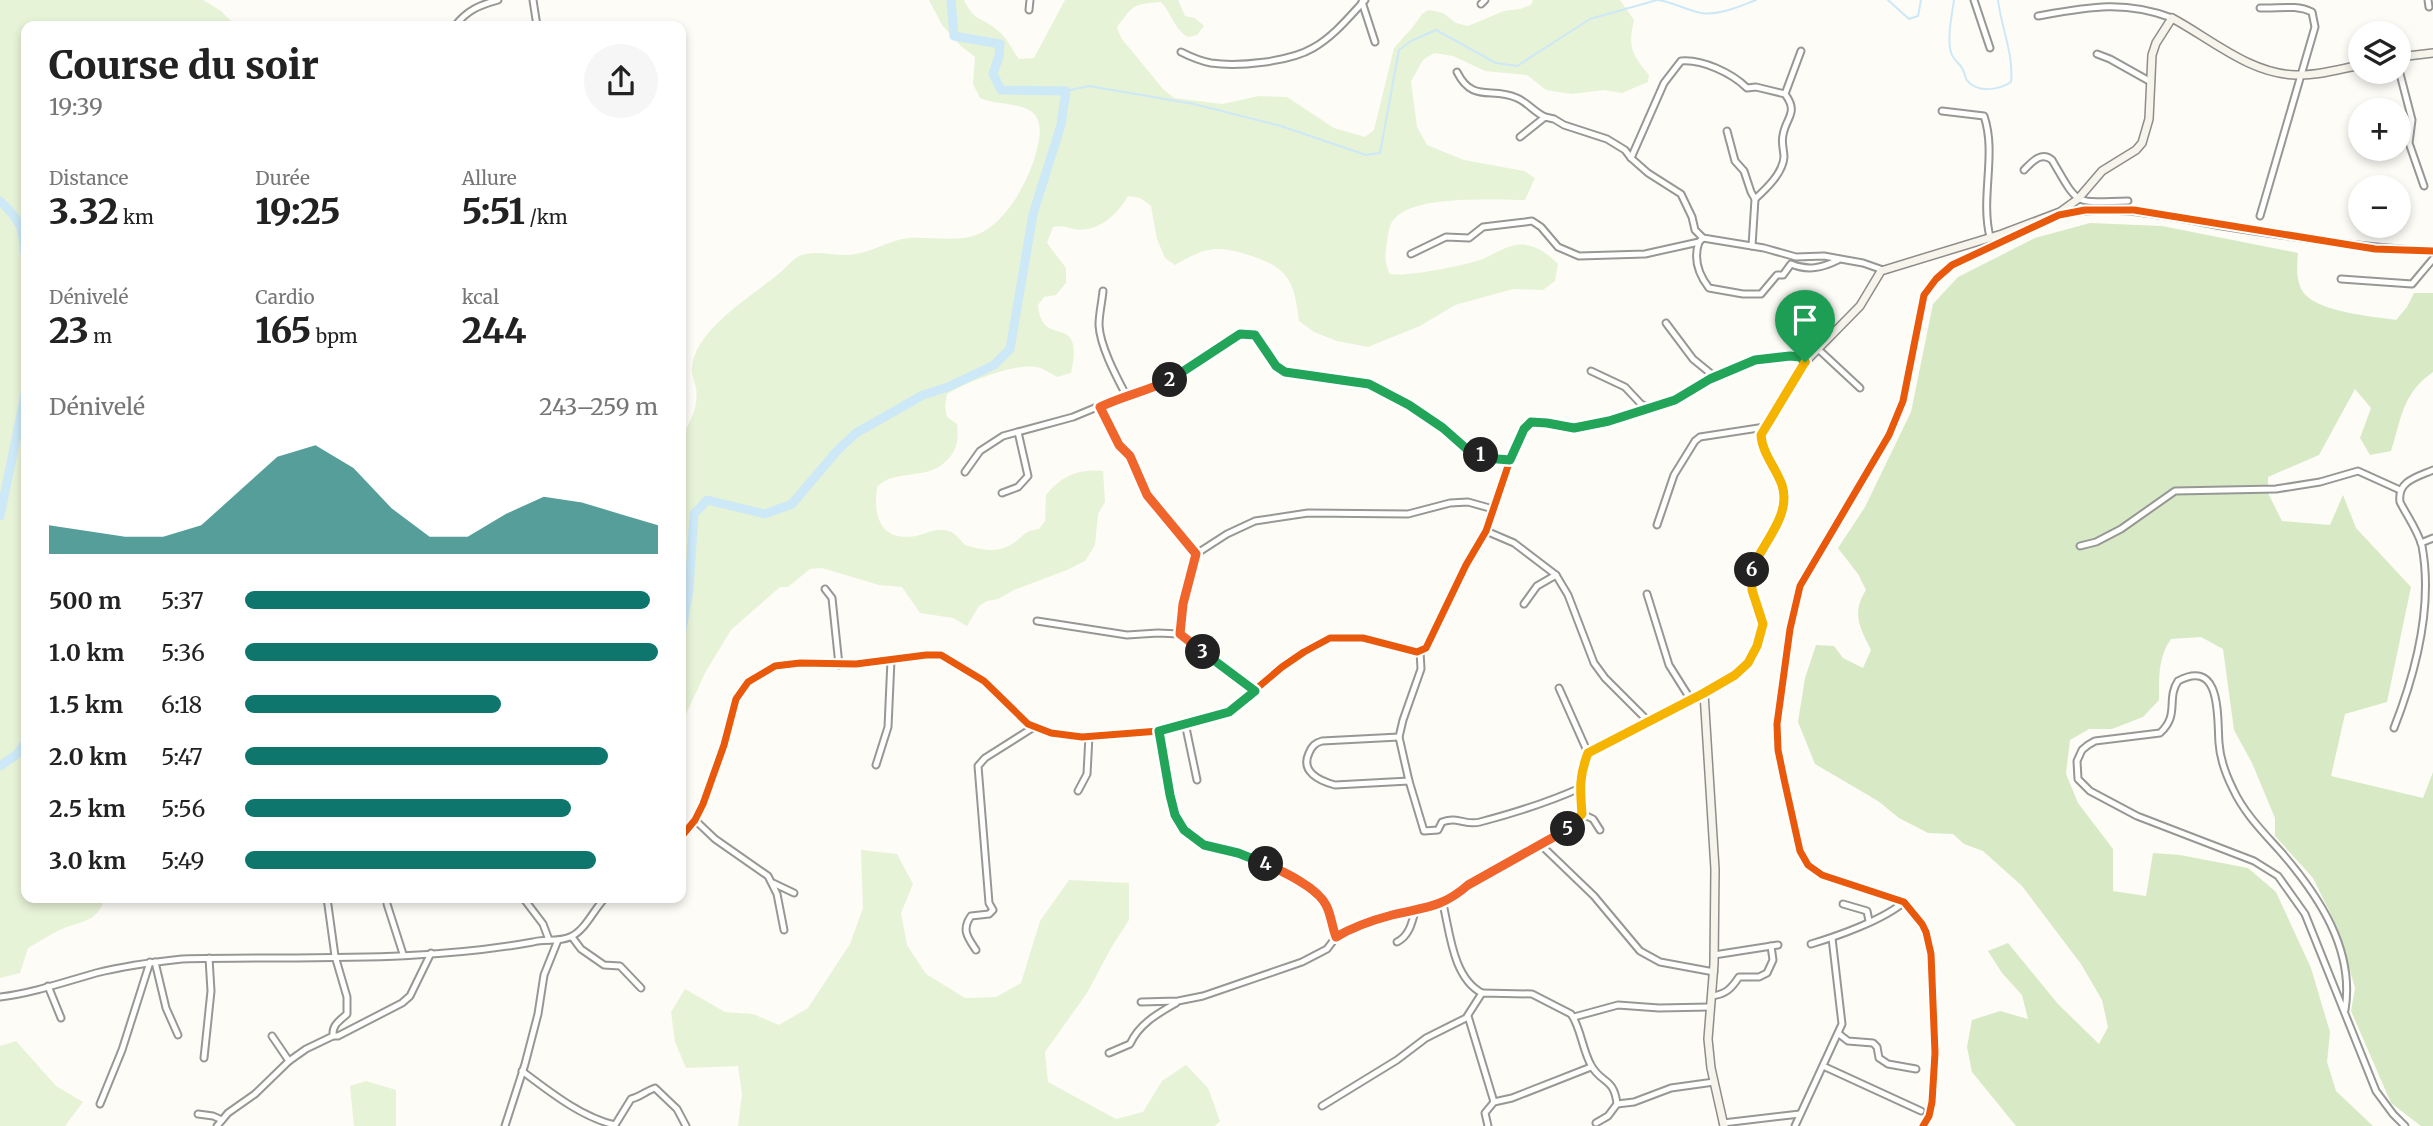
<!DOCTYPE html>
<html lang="fr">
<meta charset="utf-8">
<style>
body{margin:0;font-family:Merriweather,serif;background:#f6f6f6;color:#222;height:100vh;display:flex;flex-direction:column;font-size:26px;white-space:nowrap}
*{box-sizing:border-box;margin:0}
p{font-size:23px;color:#767676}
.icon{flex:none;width:38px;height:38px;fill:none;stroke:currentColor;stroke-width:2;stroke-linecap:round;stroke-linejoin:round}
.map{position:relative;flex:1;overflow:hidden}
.sheet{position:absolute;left:21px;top:21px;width:665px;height:882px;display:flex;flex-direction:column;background:#fff;border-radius:14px;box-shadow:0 4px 10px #0003}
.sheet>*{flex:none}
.buttons{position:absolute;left:2348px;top:21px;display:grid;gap:14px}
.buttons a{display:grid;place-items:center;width:63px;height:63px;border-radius:50%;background:#fff;box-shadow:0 4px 10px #0003;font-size:35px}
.pin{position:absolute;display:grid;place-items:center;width:60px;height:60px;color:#fff;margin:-72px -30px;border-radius:50% 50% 50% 0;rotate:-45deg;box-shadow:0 0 7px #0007}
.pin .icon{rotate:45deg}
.km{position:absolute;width:35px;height:35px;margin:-18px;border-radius:50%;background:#222;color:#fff;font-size:19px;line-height:35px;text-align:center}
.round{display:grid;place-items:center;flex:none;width:74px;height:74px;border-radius:37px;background:#f6f6f6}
.overview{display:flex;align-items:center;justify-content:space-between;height:119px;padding:0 28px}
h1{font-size:38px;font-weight:800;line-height:52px}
.stats{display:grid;grid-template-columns:repeat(3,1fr);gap:10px;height:119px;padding:7px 28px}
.stats div{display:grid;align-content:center}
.stats b{font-size:35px;font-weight:800}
.stats small{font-size:19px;font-weight:400}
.stats p{font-size:19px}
.chart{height:196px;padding:14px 28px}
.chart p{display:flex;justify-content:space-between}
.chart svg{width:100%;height:126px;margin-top:7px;fill:#0f766e;opacity:.7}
ul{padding:0 28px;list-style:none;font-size:23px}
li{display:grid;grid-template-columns:112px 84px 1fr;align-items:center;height:52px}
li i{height:18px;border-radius:9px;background:#0f766e}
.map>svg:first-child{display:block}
.green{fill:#e7f3d7}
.forest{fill:#d8eac5}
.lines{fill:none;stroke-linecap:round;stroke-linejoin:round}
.stream{stroke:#cde8f7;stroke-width:2}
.river{stroke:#cde8f7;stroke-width:9}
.street-casing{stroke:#979795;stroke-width:9}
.secondary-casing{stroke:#8e8d8b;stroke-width:10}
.street{stroke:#fffffe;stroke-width:5}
.secondary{stroke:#f6f4eb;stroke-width:7}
.cycleway-casing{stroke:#fff;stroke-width:11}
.cycleway{stroke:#e8590c;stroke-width:7}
.split-1-casing{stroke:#fff;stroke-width:14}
.split-2-casing{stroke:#fff;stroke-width:14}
.split-3-casing{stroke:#fff;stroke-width:14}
.split-4-casing{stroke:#fff;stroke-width:14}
.split-5-casing{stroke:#fff;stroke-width:14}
.split-6-casing{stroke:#fff;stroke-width:14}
.split-7-casing{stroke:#fff;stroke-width:14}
.split-1{stroke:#22a559;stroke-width:9}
.split-2{stroke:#22a559;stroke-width:9}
.split-3{stroke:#f0652b;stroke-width:9}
.split-4{stroke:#22a559;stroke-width:9}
.split-5{stroke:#f0652b;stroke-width:9}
.split-6{stroke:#f5b400;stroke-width:9}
.split-7{stroke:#f5b400;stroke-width:9}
</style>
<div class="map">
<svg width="2433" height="1126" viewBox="0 0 2433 1126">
<rect width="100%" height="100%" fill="#fdfcf7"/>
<g class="green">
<path d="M0 0H203L221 11 236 26H26V898H104C99 922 81 921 62 929 50 934 39 942 28 948L20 973 0 978Z"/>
<path d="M929 0H964C976 23 978 15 996 29 1007 37 1011 48 1019 59L1034 58 1065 0H1178L1185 16 1195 18 1204 26 1197 35 1188 37C1174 29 1172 14 1161 2 1132 4 1134 5 1117 27L1121 38 1131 50 1163 89 1174 98 1222 104 1259 96 1287 97 1334 128 1365 137 1374 130 1394 48 1412 28 1422 14 1429 10 1443 13 1456 23 1468 26 1504 11 1520 9 1531 5 1533 0H1620L1634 20C1628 47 1631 54 1649 75L1648 82 1622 93 1604 90 1571 94 1546 90 1527 75 1485 71 1453 56 1434 53 1423 60 1411 81 1417 127 1427 145 1464 160 1524 171 1535 178 1525 200C1493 200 1419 195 1396 217 1389 223 1388 234 1387 242 1385 255 1384 262 1390 274 1408 277 1461 266 1480 260 1494 255 1511 242 1526 245 1539 247 1549 255 1558 264L1555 281 1543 290 1513 289 1455 305 1420 326 1368 347 1337 341 1314 332 1299 321C1297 306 1295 287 1285 275 1277 265 1263 260 1252 256 1217 245 1207 246 1175 265L1165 258 1157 239 1151 206 1140 198 1128 196C1117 215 1098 233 1074 229 1065 227 1063 225 1053 227L1047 243 1066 268V283L1056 295 1044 297 1038 305C1042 352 1085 308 1071 373L1057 377C1050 373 1044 369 1037 367 1014 363 967 382 947 394L945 407 947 417 957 424C959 441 957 452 944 463 925 480 894 469 877 487 873 516 880 542 916 536 926 534 937 527 948 531 956 533 960 540 965 545 982 550 999 554 1015 542 1026 534 1024 531 1039 529L1045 521 1046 495C1061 476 1079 468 1103 471L1105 502 1098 514 1095 545 1085 561 1067 570 1014 590 998 599 987 601 979 606 967 626 953 618 920 613 902 587 879 585 822 568 810 569 788 587H780L731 630 705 673 681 725V438C690 422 699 407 696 388 695 382 691 374 692 368 694 331 750 297 776 276 783 271 789 263 796 258 811 248 831 256 848 255 869 254 889 240 909 238 927 237 945 240 963 238 1004 235 1033 175 1039 140 1046 97 1006 109 980 98L973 84 975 57 961 46 942 25Z"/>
<path d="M861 850 897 854 913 884 901 913 907 945 926 974 965 998 996 997 1021 983 1040 921 1069 880 1129 883V920L1111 948 1087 993 1045 1052 1048 1082 1116 1119 1143 1112 1162 1081 1186 1065 1208 1088 1220 1121 1215 1126H738L742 1094 738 1066 686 1068 675 1042 671 1012 685 989 725 1012 753 1014 779 1025 808 1008 850 944 863 908Z"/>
<path d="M193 898H257L229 903Z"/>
<path d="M16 1041 56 1086 83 1102 65 1126H0V1046Z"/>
<path d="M366 1081 396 1090V1126H354L350 1086Z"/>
</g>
<path class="forest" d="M2090 223 2162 226 2298 253C2297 264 2296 276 2300 286 2308 312 2372 316 2396 320L2407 307 2414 293H2433V372C2402 394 2402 417 2391 451L2370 455 2360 438 2371 408 2355 389 2319 455 2268 477V493L2282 521 2330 525 2343 495 2356 528 2411 587 2387 702 2345 714 2331 776 2423 798 2433 772V1126H2421L2391 1103 2351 1011 2355 988 2338 929 2313 878 2275 836V818L2252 763 2234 730 2223 649 2201 637 2171 639C2158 657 2159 678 2159 700L2143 717 2112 729H2089L2070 740 2066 774 2078 803 2113 849V891L2146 896 2153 853 2180 855 2248 868 2276 892 2311 968 2330 1032 2327 1062 2336 1091 2373 1126H2016L1972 1072 1967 1047 1972 1020 2000 1011 2028 1019 2022 995 2002 973 1988 951 2008 943 2058 1004 2099 1044 2108 1027 2102 1000 2081 964 2022 886 1983 851 1964 844 1953 834 1928 833 1899 818 1878 801 1815 764 1798 722 1805 678 1816 645 1834 646 1843 658 1863 668 1871 650C1860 627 1851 614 1866 590L1858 574 1838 548 1865 507 1911 412 1933 304 1958 277 2035 238Z"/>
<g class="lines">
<g class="stream">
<path d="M1658 0C1673 2 1686 10 1701 13 1719 16 1740 6 1756 0"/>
<path d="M1888 0 1909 19 1918 16 1921 0"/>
<path d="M1954 0C1952 14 1946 42 1952 55 1954 60 1960 64 1962 68 1963 69 1966 78 1966 79 1976 94 1999 90 2011 82 2014 54 2001 27 1998 0"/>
<path d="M1066 91 1089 86 1194 104 1281 126 1366 155 1380 153 1399 50 1411 41 1436 30 1496 63 1517 66 1590 19 1657 0"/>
</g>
<g class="river">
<path d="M0 201C24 223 23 231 26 262"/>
<path d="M0 516 26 390"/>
<path d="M681 635 689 590 694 514 707 500 765 514 792 504 836 452 856 433 923 395 948 387 994 365 1010 349 1033 214 1061 125 1066 91 1001 90 993 74 999 56 1000 44 954 36 951 0"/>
<path d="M0 766 16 755 26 742"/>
</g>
<g class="street-casing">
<g id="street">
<path d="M533 0 537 26"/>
<path d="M1974 0 1990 48"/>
<path d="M2428 0 2429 7"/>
<path d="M1362 2 1375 42"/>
<path d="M1481 4 1485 0"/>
<path d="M2260 8C2278 9 2295 4 2312 12L2315 27 2260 216"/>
<path d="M1029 10 1030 0"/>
<path d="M2038 16C2089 7 2124 0 2172 18"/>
<path d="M455 26C467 10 480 5 498 0"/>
<path d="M1181 52C1191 57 1200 61 1211 63 1238 67 1289 62 1313 48 1334 36 1349 17 1365 0"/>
<path d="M2097 54 2110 59 2151 82"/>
<path d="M2399 70 2412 120 2409 143 2424 186"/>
<path d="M1457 72C1473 104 1492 86 1517 98 1527 102 1534 112 1545 117"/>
<path d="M1785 94 1801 51"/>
<path d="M1942 111 1984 116C1997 154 1980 197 1990 237"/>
<path d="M1727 131 1735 161 1744 171 1751 192 1755 199 1752 246"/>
<path d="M1520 137 1545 117 1554 119 1564 125 1607 139 1625 150 1631 158 1648 173 1681 194 1692 217 1695 230 1703 238 1764 248 1796 257 1824 256 1863 263 1883 270"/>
<path d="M1631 158 1664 83 1681 61C1702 59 1732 73 1747 88L1756 87 1785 94C1799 113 1786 117 1783 135 1781 143 1784 150 1784 157 1783 173 1766 189 1755 199"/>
<path d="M2024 170C2032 162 2041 151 2052 160 2080 208 2073 202 2128 201"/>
<path d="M2058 215C2115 203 2166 216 2222 226 2292 237 2362 248 2433 251"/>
<path d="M1699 242C1693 259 1699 275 1709 288L1743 294H1761L1777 275H1783L1791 264C1808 271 1822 268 1838 260"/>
<path d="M1411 254 1446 237 1469 238 1483 227 1525 222 1532 221 1541 227 1558 247 1579 256 1645 254 1699 242 1703 238"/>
<path d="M2341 279 2412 284 2433 259"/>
<path d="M1103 291C1102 302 1099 314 1099 325 1100 346 1116 376 1126 395"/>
<path d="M1666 323 1693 359 1715 377"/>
<path d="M1817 348 1860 388"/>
<path d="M1591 371 1625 387 1641 404 1649 408"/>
<path d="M1100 407 1119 445 1130 456 1147 495 1196 554"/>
<path d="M965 472 980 451 1003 436 1073 417 1126 395 1148 390 1175 378 1240 335H1255L1276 366 1285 372 1369 385 1426 416 1469 451 1485 458 1510 460"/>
<path d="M1002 493 1018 487 1028 476 1018 432"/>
<path d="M1657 525 1674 475 1695 441 1700 437 1765 427"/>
<path d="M1486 531 1514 543 1556 575 1568 595 1594 663 1605 678 1648 721"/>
<path d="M2421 543 2433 538"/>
<path d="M2080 546 2096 542 2121 529 2175 491 2276 489 2320 482 2358 471 2400 490"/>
<path d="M825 589 832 598 839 665"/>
<path d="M1647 594 1669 665 1691 700"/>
<path d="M1524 604 1537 586 1556 575"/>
<path d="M1037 621 1127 635 1158 633 1179 634 1255 691"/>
<path d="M1179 634 1183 604 1196 554 1227 534 1255 521 1308 513 1408 514 1450 503 1468 502 1493 509"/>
<path d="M1420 651 1421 669 1403 720 1399 737 1409 781 1424 831 1438 830 1442 822C1459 816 1465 826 1480 822 1514 813 1547 803 1580 788"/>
<path d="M1559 688 1588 753"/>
<path d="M1185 723 1197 780"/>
<path d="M2394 728C2416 672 2433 605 2422 546 2418 531 2407 516 2400 502 2397 481 2417 477 2433 470"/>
<path d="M1159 731C1163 757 1165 808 1183 829 1198 845 1211 846 1230 851 1258 859 1306 877 1324 901 1330 910 1332 926 1336 937"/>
<path d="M1399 737 1322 741C1315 743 1312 746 1309 753 1300 772 1320 781 1335 785L1409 781"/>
<path d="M876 765 888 727 891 660"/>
<path d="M1078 791 1087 774 1089 736"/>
<path d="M695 820 715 839 768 876 777 894 784 930"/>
<path d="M1600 830 1593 819 1582 814C1580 788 1579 778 1588 753L1704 693"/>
<path d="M681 837 695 820 703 804 724 745 736 699 748 682 775 666 800 663 856 664 926 655H941L984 681 1028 724 1051 733 1082 737 1159 731 1229 712 1282 667 1304 652 1330 638H1363L1417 652 1426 648 1466 565 1486 531 1510 460 1528 423C1544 420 1555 428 1570 428 1590 429 1609 420 1627 414 1644 409 1662 406 1678 398 1705 385 1777 336 1805 362"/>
<path d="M1541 845 1594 896 1640 951 1660 962 1714 972"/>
<path d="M773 883 794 893"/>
<path d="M524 899 543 924 549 940"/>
<path d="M387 904 403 954"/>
<path d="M1443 904C1450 933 1453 978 1482 993"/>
<path d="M1843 904 1867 911 1869 921"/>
<path d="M572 937 581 949 604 965 620 966 641 988"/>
<path d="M1397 942C1409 936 1412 923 1415 911"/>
<path d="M1811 944C1838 936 1883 920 1904 902"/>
<path d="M976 950C968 938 961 930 971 916L989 914 993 910 989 903 978 766 985 758 1034 727"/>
<path d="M1714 955 1778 945"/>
<path d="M155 962 166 1008 178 1035"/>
<path d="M48 986 61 1018"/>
<path d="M1712 996C1726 994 1731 989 1739 977H1759L1767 973 1773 960 1771 946"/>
<path d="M0 997C33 993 64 982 96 973 124 966 154 962 182 959 299 956 418 963 533 942 545 939 558 942 570 937 585 931 594 909 605 898"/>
<path d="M1141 1002 1178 1001 1203 996 1302 962 1327 949 1336 937 1373 921 1443 904 1467 885 1567 830 1582 814"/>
<path d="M2345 1010C2355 950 2319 896 2281 852 2263 832 2244 813 2233 789 2226 775 2220 758 2219 743 2217 717 2222 658 2178 681 2166 699 2180 715 2160 733L2095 741 2088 745 2082 750 2077 761 2078 779 2090 791 2137 816 2254 861 2278 876 2305 914 2376 1091 2393 1114 2405 1126"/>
<path d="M1468 1016 1494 1102"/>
<path d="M1574 1017 1618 1005 1659 1008 1710 1007"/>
<path d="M1839 1034 1848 1041 1873 1043 1877 1047 1879 1058 1888 1064 1916 1069"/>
<path d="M272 1036 289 1061"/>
<path d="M333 1036H338L402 1003 410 996 431 953"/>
<path d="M1109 1053 1130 1044C1139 1024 1157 1014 1176 1003"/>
<path d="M204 1058 211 991 209 958"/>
<path d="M1823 1066 1921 1111"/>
<path d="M522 1071C550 1092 581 1117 615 1125L631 1099C640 1097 646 1091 655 1088L677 1109 686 1126"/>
<path d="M100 1104 122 1050 150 962"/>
<path d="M1617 1104 1634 1102 1671 1088 1714 1082"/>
<path d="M1322 1106 1397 1060 1426 1038 1466 1018 1482 993 1532 994 1571 1014C1581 1028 1582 1049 1591 1065 1601 1084 1614 1077 1617 1104L1608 1116 1596 1123"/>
<path d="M198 1114 213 1116 222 1120"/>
<path d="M1723 1123 1800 1114"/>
<path d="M217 1126 228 1113 255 1094 289 1061 306 1049 333 1036C332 1025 339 1021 347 1014V997L335 956 327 898"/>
<path d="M505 1126 525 1064 538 1014 544 975 558 940"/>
<path d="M1488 1126 1485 1113 1494 1102 1512 1098 1591 1067"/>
<path d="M1795 1126 1842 1024 1832 938"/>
<path d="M1923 1126 1929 1116 1932 1102 1935 1053 1931 954 1926 932 1922 924 1904 902 1822 875 1808 865 1800 851 1784 779 1778 750 1777 724 1790 629 1800 586 1889 435 1903 401 1924 295 1936 279 1952 265 2030 227"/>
</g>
</g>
<g class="secondary-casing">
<g id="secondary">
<path d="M2399 57 2433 53"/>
<path d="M1724 1126 1711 1068 1708 1039 1714 964 1715 869 1704 693C1729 679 1750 667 1760 639 1762 632 1764 625 1761 618 1757 602 1748 588 1752 571 1758 542 1790 520 1783 487 1778 470 1766 455 1761 438L1777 405 1805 362 1860 306 1881 271 2002 234 2060 212 2078 199 2102 171 2136 150 2142 143 2149 119 2152 55 2156 43 2172 18C2211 39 2250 74 2296 75 2317 76 2340 69 2361 65"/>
</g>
</g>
<use href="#street" class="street"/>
<use href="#secondary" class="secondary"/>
<g class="cycleway-casing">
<g id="cycleway">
<path d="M681 837 695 820 703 804 724 745 736 699 748 682 775 666 800 663 856 664 926 655H941L984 681 1028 724 1051 733 1082 737 1159 731 1229 712 1282 667 1304 652 1330 638H1363L1417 652 1426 648 1466 565 1486 531 1510 460 1528 423C1544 420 1555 428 1570 428 1590 429 1609 420 1627 414 1644 409 1662 406 1678 398 1705 385 1777 336 1805 362"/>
<path d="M1923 1126 1929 1116 1932 1102 1935 1053 1931 954 1926 932 1922 924 1904 902 1822 875 1808 865 1800 851 1784 779 1778 750 1777 724 1790 629 1800 586 1889 435 1903 401 1924 295 1936 279 1952 265 2059 215 2085 210H2134L2375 249 2433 251"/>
</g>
</g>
<use href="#cycleway" class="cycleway"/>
</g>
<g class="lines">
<g class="split-1-casing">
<path id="split-1" d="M1481 455 1485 458 1510 460 1524 429 1531 422 1547 423 1574 428 1609 421 1675 400 1710 379 1755 360 1790 356 1800 357 1805 362"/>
</g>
<g class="split-2-casing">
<path id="split-2" d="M1170 380 1240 334 1255 335 1276 366 1285 372 1369 384 1409 405 1443 428 1469 451 1481 455"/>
</g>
<g class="split-3-casing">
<path id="split-3" d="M1170 380C1147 391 1123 396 1100 407L1119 445 1130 456 1147 495 1196 554 1183 604 1180 634 1203 652"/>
</g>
<g class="split-4-casing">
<path id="split-4" d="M1203 652 1255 691 1229 712 1159 731 1170 795 1175 815 1184 830 1204 845 1238 853 1266 864"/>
</g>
<g class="split-5-casing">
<path id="split-5" d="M1266 864C1284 872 1317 887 1326 905 1331 914 1332 927 1336 937 1353 927 1373 920 1392 915 1424 907 1442 908 1468 885L1568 829"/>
</g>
<g class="split-6-casing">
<path id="split-6" d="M1568 829 1582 814C1580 789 1579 776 1588 753L1704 693 1735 675 1748 663 1757 646 1763 624 1752 590V570"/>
</g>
<g class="split-7-casing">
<path id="split-7" d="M1752 570C1762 543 1792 516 1782 485 1776 468 1762 453 1761 435L1805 362"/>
</g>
<use href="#split-1" class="split-1"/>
<use href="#split-2" class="split-2"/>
<use href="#split-3" class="split-3"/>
<use href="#split-4" class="split-4"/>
<use href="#split-5" class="split-5"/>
<use href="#split-6" class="split-6"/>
<use href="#split-7" class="split-7"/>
</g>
</svg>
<div class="buttons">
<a><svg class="icon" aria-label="layers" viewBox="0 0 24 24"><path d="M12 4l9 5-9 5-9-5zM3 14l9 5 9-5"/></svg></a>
<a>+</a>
<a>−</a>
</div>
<div class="pin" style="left:1805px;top:362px;background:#1e9e55"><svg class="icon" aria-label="arrive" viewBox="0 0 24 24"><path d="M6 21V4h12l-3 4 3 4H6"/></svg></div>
<b class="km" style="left:1481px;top:455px">1</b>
<b class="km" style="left:1170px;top:380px">2</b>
<b class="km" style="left:1203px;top:652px">3</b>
<b class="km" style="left:1266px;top:864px">4</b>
<b class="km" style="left:1568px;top:829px">5</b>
<b class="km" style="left:1752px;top:570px">6</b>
<section class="sheet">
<div class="overview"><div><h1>Course du soir</h1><p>19:39</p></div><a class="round"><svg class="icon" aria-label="share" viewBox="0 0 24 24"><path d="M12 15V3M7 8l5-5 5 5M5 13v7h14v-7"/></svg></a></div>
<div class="stats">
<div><p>Distance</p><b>3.32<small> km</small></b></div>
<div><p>Durée</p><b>19:25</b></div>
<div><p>Allure</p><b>5:51<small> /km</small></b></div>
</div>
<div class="stats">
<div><p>Dénivelé</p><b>23<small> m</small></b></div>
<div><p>Cardio</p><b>165<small> bpm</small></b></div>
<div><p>kcal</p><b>244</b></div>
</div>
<div class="chart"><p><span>Dénivelé</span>243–259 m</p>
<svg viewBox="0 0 160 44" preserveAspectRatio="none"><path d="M0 44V34L10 36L20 38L30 38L40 34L50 22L60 10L70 6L80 14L90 28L100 38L110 38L120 30L130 24L140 26L150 30L160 34V44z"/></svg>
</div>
<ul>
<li><b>500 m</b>5:37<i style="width:98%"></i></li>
<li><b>1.0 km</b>5:36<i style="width:100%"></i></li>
<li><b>1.5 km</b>6:18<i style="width:62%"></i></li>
<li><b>2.0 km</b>5:47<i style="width:88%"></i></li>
<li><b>2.5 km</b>5:56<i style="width:79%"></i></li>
<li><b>3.0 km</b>5:49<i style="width:85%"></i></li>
</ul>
</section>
</div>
